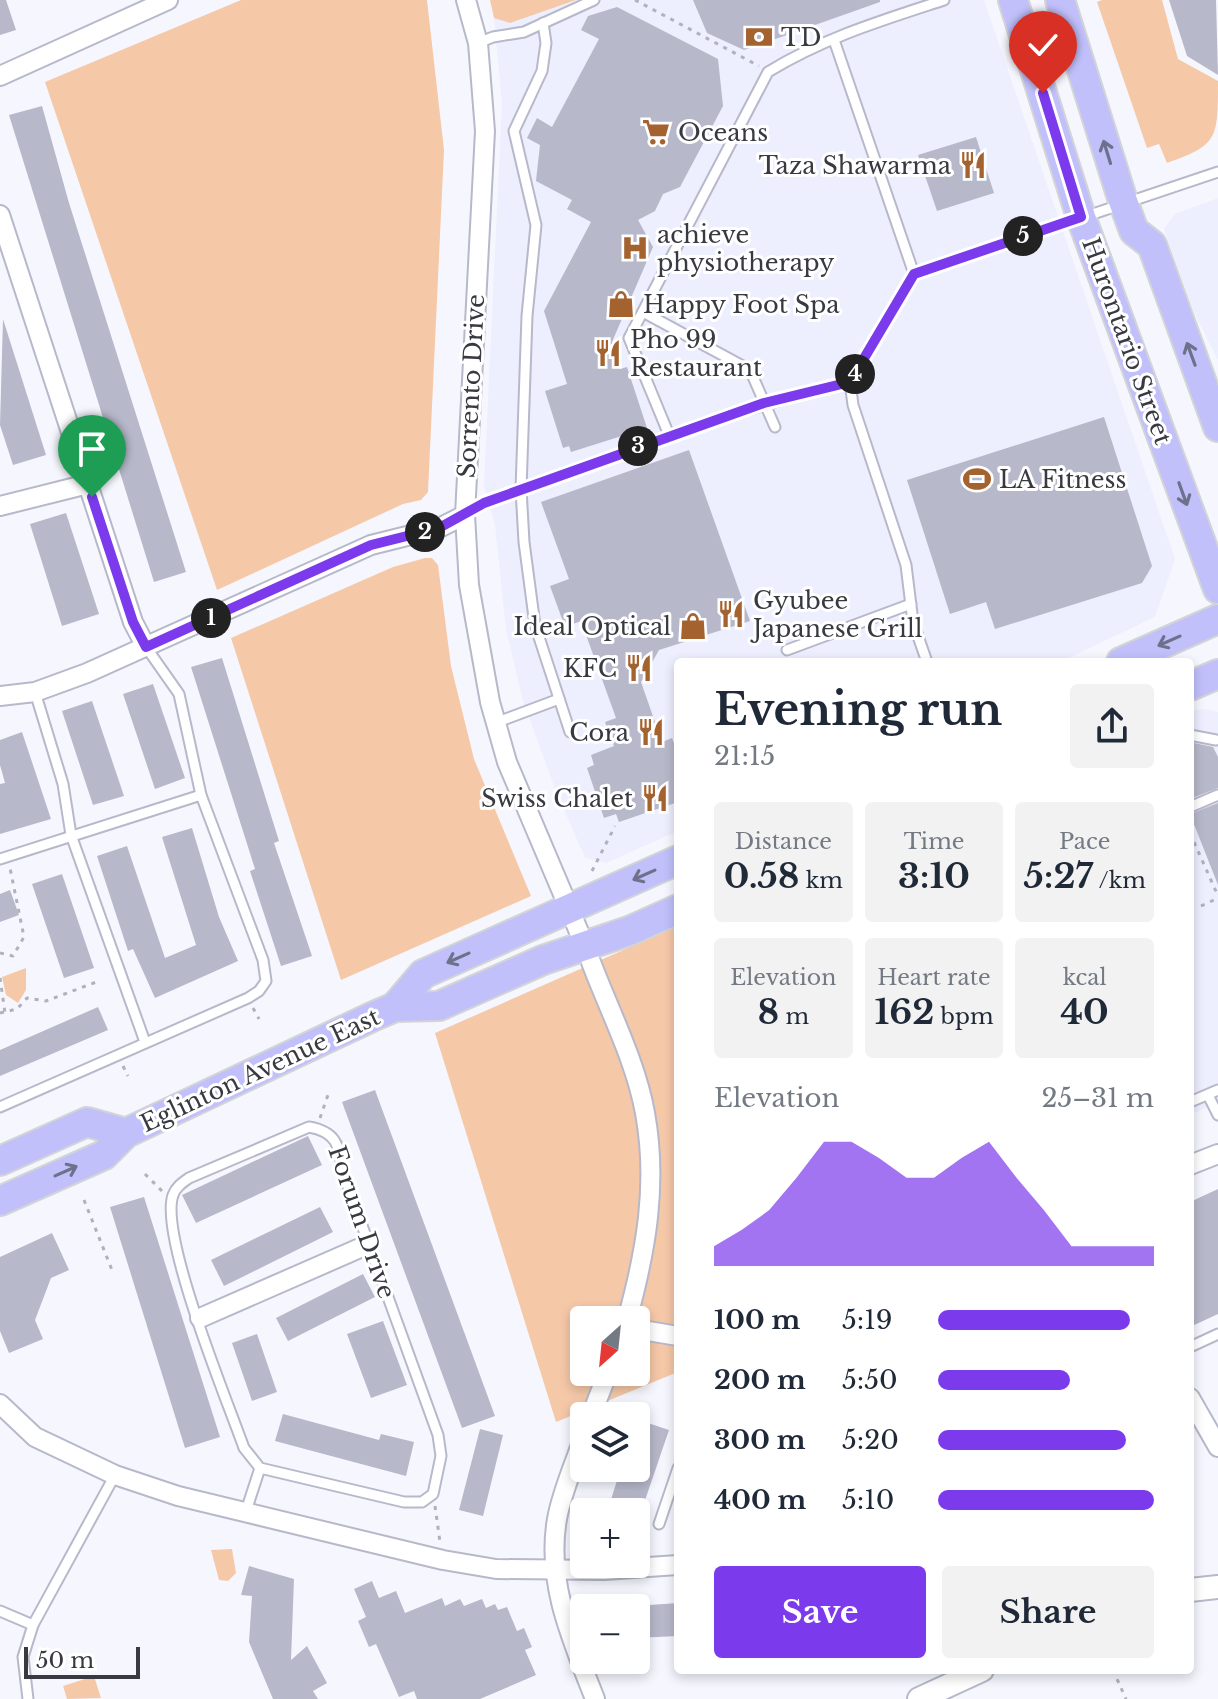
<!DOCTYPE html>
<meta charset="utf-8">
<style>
body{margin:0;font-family:"Libre Baskerville",serif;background:#f2f2f3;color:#1f2937;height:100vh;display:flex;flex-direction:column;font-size:30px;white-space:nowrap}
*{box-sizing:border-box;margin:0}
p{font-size:26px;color:#747a83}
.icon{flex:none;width:44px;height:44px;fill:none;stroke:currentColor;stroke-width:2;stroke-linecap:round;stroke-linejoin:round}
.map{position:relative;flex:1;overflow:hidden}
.details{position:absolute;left:674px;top:658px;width:520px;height:1016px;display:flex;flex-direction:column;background:#fff;border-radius:8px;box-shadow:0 4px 12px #0003}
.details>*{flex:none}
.needle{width:52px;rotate:207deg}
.controls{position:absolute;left:570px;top:1306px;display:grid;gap:16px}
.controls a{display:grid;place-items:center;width:80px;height:80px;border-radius:8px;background:#fff;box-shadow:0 4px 12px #0003;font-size:40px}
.scale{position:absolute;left:24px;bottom:20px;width:116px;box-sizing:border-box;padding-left:8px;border:4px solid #393a41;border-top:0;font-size:22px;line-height:28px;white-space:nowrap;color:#393a41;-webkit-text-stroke:6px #fff;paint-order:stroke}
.pin{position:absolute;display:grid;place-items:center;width:68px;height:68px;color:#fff;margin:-82px -34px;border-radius:50% 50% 50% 0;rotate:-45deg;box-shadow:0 0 8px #0007}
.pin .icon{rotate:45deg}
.km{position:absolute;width:40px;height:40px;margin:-20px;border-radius:50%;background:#222;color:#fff;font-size:22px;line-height:40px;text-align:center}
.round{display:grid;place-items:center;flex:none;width:84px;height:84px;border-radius:8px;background:#f2f2f3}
.head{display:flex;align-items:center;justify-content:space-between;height:136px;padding:0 40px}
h1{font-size:44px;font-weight:700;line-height:60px}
.stats{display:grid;grid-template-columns:repeat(3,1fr);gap:12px;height:136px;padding:8px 40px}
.stats div{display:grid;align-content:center;border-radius:8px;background:#f2f2f3;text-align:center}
.stats b{font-size:34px;font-weight:700}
.stats small{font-size:22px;font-weight:400}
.stats p{font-size:22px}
.chart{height:224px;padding:16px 40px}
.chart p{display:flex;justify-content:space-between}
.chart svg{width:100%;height:144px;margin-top:8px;fill:#7c3aed;opacity:.7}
.cta{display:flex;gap:16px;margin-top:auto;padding:16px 40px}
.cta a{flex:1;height:92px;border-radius:8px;background:#7c3aed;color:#fff;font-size:32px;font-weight:700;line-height:92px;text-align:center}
.cta a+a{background:#f2f2f3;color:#1f2937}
ul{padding:0 40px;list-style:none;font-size:26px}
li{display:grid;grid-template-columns:128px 96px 1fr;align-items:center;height:60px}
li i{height:20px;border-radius:10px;background:#7c3aed}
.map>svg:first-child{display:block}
.built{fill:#edeefe}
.green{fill:#f5c8a8;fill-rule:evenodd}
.building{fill:#b7b8ca}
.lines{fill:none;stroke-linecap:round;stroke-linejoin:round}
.service-casing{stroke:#b7b8ca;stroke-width:13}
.minor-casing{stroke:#b7b8ca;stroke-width:22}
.tertiary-casing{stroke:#b7b8ca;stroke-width:26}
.primary-casing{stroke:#d3d4d5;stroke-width:32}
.path{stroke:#b1b2b9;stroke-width:3;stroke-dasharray:4 6;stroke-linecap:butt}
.service{stroke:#fff;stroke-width:9}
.minor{stroke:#fff;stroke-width:18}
.tertiary{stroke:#fff;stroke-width:22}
.primary{stroke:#c1c0fb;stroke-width:28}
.oneway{stroke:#6f708b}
.route-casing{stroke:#fff;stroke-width:16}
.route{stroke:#7c3aed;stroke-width:10}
.labels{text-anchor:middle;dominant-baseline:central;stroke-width:6;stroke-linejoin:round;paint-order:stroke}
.poi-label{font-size:24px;fill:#393a41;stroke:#fff;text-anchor:start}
.street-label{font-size:24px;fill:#393a41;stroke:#fff}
</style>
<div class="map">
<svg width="1218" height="1699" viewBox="0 0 1218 1699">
<rect width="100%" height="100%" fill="#f6f7fe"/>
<g class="built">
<path d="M576 0H984L1175 559 1155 617 1060 662H678V831L606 863 585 858 555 789 523 701 506 630 495 525 484 485 502 103 494 18 510 23Z"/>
<path d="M1218 198V360L1192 308 1164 229 1175 214Z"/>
<path d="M1205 709 1218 712V1102L1190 1115V711Z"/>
</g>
<g class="green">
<path d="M241 0H427L444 150 428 492 421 500 403 504 217 590 45 82Z"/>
<path d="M490 0H576L510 23 494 18Z"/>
<path d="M1102 0H1162L1178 59 1218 81C1218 139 1218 145 1167 163L1159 144 1147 148 1097 2Z"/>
<path d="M425 558H432L438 565 451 666 474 759 531 896 341 980 231 638 393 567Z"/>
<path d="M678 926V1372L556 1422 435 1033ZM584 1320H636V1372H584Z"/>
<path d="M26 968V990L18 1003 6 995 2 977Z"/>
<path d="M232 1549 236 1573 228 1581 219 1580 211 1550Z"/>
<path d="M94 1676 101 1698 67 1699 63 1686Z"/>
</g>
<g class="building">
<path d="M0 0H6L16 30 0 35Z"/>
<path d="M693 0H880V2L744 50 707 33Z"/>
<path d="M1169 0H1216L1218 75 1187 56Z"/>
<path d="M617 7 718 59 723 106 680 187 663 194 655 211 638 220 653 247 612 342 620 369 627 367 647 428 571 452 569 446 563 448 545 391 567 384 544 311 591 222 567 209 572 200 536 181 540 145 527 138 537 118 552 127 599 39 581 30 588 16Z"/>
<path d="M42 106 69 203 186 572 154 582 9 115Z"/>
<path d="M976 137 994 193 937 211 918 155Z"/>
<path d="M3 319 46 455 13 465 0 425Z"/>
<path d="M1104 417 1152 566 1142 583 995 629 986 602 950 614 907 480Z"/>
<path d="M689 450 750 621 659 650 641 682 662 742 672 738 678 754V802L619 822 616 814 604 818 587 768 594 765 591 755 614 746 605 722 616 718 581 621 565 627 550 586 569 579 541 502Z"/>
<path d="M66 513 99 614 62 626 30 524Z"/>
<path d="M222 658 279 841 274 843 312 956 281 966 250 871 255 869 191 667Z"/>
<path d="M153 684 185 778 155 789 123 694Z"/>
<path d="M92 701 124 796 93 805 62 711Z"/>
<path d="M22 732 51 819 0 834V784L5 783 0 765V740Z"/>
<path d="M1194 743 1213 747 1218 757V788L1190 799V745Z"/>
<path d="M1218 803V885L1190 814Z"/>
<path d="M192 828 219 917 238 961 155 998 133 949 128 951 97 856 127 846 165 958 196 945 162 837Z"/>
<path d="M62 874 94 968 64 978 32 884Z"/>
<path d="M10 890 19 915 0 922V894Z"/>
<path d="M98 1007 108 1030 0 1076V1050Z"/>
<path d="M375 1090 495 1416 462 1428 342 1102Z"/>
<path d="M308 1136 322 1165 196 1223 182 1195Z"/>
<path d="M1218 1189V1314L1190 1327V1202Z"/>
<path d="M144 1197 220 1437 185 1448 110 1207Z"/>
<path d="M320 1207 333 1232 224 1286 211 1260Z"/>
<path d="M52 1233 69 1270 51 1278 35 1320 43 1339 9 1353 0 1331V1257Z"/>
<path d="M363 1274 375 1297 288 1341 276 1318Z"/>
<path d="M383 1321 407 1385 371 1398 347 1334Z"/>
<path d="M257 1334 277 1392 252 1401 232 1343Z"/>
<path d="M283 1414 379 1440 381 1434 414 1442 406 1476 275 1441Z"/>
<path d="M636 1419 669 1430 641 1512H607L621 1468H636Z"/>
<path d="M480 1429 503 1435 483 1516 459 1510Z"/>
<path d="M249 1566 294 1579 291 1660 307 1646 327 1683 313 1691 318 1699H273L249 1642 252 1596 241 1595Z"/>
<path d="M372 1581 379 1598 396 1591 405 1613 442 1598 445 1606 460 1599 464 1606 482 1599 486 1608 495 1604 498 1610 507 1607 517 1631 524 1628 532 1647 525 1650 536 1675 480 1699H417L414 1691 399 1697 376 1644 369 1647 358 1621 366 1617 354 1589Z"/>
<path d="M678 1603V1636L636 1638V1606Z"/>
</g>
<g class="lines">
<g class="service-casing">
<g id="service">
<path d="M543 23 546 43 542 71 514 131 536 225 527 316 521 489 524 542 535 625 570 732"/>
<path d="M834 40 914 274"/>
<path d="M478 43 493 37 524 32 594 0"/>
<path d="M643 312 750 370 775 427"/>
<path d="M850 382 853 405 906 565 913 622 927 662"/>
<path d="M669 435 629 338 768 72C823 38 883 20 944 0"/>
<path d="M465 515 484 503C605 459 724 412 850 382L914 274 1218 172"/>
<path d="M787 650 911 604"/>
<path d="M35 692 63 784 71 835 145 1042"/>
<path d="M495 723 559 699"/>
<path d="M1190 735 1216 740"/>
<path d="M1190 807 1218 795"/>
<path d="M0 859 201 795"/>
<path d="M1208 1095 1218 1115"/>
<path d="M1190 1102 1218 1090"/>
<path d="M0 1107 248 998 259 991 266 981 263 960 201 795 179 694 146 647"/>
<path d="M1190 1347 1218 1334"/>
<path d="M246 1511 260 1468 244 1448C227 1400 159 1236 173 1195 176 1187 182 1183 189 1178L309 1127C338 1132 339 1147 343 1173L438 1435 441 1456 433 1494 422 1502H404L260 1468"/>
<path d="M659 1524 678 1468"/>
<path d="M0 1611 33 1625 23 1657 28 1699"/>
<path d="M33 1625 115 1475"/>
</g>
</g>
<g class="minor-casing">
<g id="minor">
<path d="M466 0 478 43 485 131 465 515 469 585 490 702 507 762 585 946"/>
<path d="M0 76 168 0"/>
<path d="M0 215 133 622 146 647"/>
<path d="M0 506 88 484"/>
<path d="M0 696 35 692 87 673 371 545 439 528 465 515"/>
<path d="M591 962C609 1010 636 1062 645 1113 658 1184 646 1251 627 1320"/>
<path d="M1190 1165 1218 1154"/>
<path d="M200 1318 369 1244"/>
<path d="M636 1329 678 1336"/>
<path d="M1190 1398 1218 1447"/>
<path d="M0 1404 35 1437 115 1475 178 1496 443 1560 496 1569 604 1570 678 1565"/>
<path d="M591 1416 608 1372"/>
<path d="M584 1436C575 1463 562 1491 557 1519 546 1583 572 1640 595 1699"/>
</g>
</g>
<g class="tertiary-casing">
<g id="tertiary">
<path d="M1190 1590 1218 1587"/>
<path d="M919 1699 982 1670"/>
</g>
</g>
<g class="primary-casing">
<g id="primary">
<path d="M1013 0 1081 217 1218 589"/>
<path d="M1060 0 1123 201 1134 231 1152 245 1218 427"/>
<path d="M1121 662 1218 619"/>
<path d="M1190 686 1218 674"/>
<path d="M395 1007 423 974 678 860"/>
<path d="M0 1161 87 1122 126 1133"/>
<path d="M0 1201 104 1155 126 1133 374 1016 395 1007 439 1006 543 960 629 931 678 909"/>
</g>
</g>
<g class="path">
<path d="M635 0 759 66"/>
<path d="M1190 833 1218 896"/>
<path d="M592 871 615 826"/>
<path d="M1201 906 1218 898"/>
<path d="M0 953 13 956 24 937 10 868"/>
<path d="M0 978 5 1013"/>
<path d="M253 1008 259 1019"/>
<path d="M0 1013 17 1009 27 998 46 1001 99 981"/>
<path d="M123 1066 128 1076"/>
<path d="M320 1118 329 1092"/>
<path d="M145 1174 163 1192"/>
<path d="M84 1200 112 1270"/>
<path d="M435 1506 440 1542"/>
<path d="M1113 1670 1126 1699"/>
</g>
<use href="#service" class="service"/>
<use href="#minor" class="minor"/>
<use href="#tertiary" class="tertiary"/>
<use href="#primary" class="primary"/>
</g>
<defs><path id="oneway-shaft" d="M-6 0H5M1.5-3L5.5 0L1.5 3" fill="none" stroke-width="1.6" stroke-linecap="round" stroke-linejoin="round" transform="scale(2)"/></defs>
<g class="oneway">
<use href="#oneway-shaft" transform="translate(1107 152) rotate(-107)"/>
<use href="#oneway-shaft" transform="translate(1191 354) rotate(-110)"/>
<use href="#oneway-shaft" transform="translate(1183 494) rotate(70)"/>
<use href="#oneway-shaft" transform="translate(1169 641) rotate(156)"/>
<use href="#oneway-shaft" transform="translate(644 875) rotate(156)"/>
<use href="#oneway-shaft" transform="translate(458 958) rotate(156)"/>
<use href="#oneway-shaft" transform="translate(66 1171) rotate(-24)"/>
</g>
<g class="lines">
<g class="route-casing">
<path id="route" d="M92 497 133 622 146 647 371 545 439 528 484 503 764 403 850 382 914 274 1081 217 1043 93"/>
</g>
<use href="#route" class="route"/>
</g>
<defs>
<g id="bank-bare" transform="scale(2.16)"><path d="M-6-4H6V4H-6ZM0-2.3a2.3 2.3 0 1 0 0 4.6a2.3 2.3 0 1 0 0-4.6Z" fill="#a4622e" stroke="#fff" stroke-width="2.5" paint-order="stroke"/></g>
<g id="supermarket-bare" transform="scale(2.16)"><path d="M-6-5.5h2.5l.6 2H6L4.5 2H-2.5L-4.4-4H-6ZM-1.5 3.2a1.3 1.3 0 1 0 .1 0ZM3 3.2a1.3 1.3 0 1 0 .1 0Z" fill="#a4622e" stroke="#fff" stroke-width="2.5" paint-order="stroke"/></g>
<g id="restaurant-bare" transform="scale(2.16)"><path d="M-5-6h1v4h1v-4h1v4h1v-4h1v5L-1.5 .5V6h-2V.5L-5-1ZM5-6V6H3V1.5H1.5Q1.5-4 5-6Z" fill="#a4622e" stroke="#fff" stroke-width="2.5" paint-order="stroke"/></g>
<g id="hospital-bare" transform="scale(2.16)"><path d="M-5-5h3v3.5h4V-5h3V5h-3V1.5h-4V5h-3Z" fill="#a4622e" stroke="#fff" stroke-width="2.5" paint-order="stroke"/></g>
<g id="shop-bare" transform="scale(2.16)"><path d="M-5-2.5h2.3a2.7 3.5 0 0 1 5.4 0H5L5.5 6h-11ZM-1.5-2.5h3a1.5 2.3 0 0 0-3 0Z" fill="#a4622e" stroke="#fff" stroke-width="2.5" paint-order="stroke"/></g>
<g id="stadium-bare" transform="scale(2.16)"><path d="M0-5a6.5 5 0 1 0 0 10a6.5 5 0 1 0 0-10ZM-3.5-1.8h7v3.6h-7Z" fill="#a4622e" stroke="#fff" stroke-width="2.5" paint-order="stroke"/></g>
</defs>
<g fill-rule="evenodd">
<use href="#bank-bare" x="759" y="37"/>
<use href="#supermarket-bare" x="656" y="132"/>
<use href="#restaurant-bare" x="973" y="165"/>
<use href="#hospital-bare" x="635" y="248"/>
<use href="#shop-bare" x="621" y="304"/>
<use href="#restaurant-bare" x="608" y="353"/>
<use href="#stadium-bare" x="977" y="479"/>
<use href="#restaurant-bare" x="731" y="614"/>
<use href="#shop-bare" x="693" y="626"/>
<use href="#restaurant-bare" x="639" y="668"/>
<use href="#restaurant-bare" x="651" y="732"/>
<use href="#restaurant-bare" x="655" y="798"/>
</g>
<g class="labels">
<g class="poi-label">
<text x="781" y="37">TD</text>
<text x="678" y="132">Oceans</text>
<text x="951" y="165" text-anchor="end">Taza Shawarma</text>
<text x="657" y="234">achieve<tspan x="657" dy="28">physiotherapy</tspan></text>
<text x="643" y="304">Happy Foot Spa</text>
<text x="630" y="339">Pho 99<tspan x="630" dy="28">Restaurant</tspan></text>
<text x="999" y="479">LA Fitness</text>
<text x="753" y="600">Gyubee<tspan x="753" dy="28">Japanese Grill</tspan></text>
<text x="671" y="626" text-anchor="end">Ideal Optical</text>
<text x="617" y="668" text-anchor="end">KFC</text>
<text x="629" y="732" text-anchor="end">Cora</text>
<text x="633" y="798" text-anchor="end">Swiss Chalet</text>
</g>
<g class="street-label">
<text transform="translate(1127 341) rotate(70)">Hurontario Street</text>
<text transform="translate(471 386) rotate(-87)">Sorrento Drive</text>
<text transform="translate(260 1070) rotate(-25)">Eglinton Avenue East</text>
<text transform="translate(362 1222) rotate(71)">Forum Drive</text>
</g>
</g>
</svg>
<div class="controls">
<a><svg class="needle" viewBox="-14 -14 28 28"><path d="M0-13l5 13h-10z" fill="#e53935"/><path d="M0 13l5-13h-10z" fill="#747a83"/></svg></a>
<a><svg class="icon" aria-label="layers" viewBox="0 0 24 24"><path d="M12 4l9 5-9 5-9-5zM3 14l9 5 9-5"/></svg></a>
<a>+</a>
<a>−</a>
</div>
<div class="scale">50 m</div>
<div class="pin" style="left:92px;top:497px;background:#1e9e55"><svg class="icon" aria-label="arrive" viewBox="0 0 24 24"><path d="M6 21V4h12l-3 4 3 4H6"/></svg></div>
<div class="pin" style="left:1043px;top:93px;background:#d93025"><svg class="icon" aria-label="check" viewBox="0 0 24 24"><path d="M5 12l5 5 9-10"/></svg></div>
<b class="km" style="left:211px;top:618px">1</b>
<b class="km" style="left:425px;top:532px">2</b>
<b class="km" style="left:638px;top:446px">3</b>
<b class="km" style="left:855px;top:374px">4</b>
<b class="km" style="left:1023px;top:236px">5</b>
<section class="details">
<div class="head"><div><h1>Evening run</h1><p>21:15</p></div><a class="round"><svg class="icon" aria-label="share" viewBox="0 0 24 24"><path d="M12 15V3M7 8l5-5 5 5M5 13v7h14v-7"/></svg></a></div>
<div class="stats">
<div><p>Distance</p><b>0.58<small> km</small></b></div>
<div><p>Time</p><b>3:10</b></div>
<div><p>Pace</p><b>5:27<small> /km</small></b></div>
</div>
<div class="stats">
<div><p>Elevation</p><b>8<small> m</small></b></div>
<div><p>Heart rate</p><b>162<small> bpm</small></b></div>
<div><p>kcal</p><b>40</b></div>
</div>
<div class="chart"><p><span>Elevation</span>25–31 m</p>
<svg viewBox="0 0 160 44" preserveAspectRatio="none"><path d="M0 44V38L10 33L20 27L30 17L40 6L50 6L60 11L70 17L80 17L90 11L100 6L110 17L120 27L130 38L140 38L150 38L160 38V44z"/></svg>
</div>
<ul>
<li><b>100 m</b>5:19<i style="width:89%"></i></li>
<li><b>200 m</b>5:50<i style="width:61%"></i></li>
<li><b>300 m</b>5:20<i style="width:87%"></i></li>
<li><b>400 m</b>5:10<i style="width:100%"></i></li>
</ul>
<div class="cta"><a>Save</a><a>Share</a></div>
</section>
</div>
